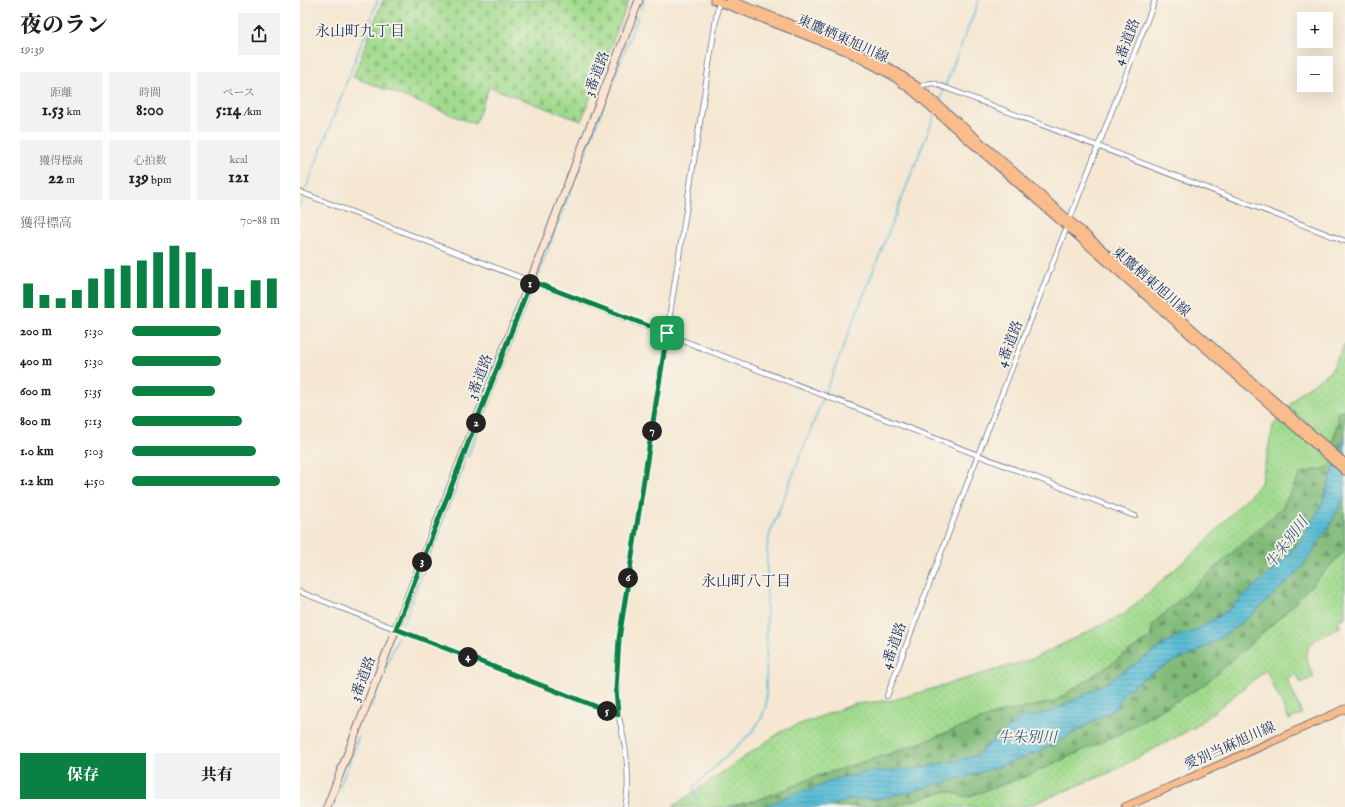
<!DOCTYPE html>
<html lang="ja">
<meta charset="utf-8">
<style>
body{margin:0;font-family:"IM FELL English","Noto Serif JP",serif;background:#f2f2f2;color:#202124;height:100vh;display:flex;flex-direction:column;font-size:15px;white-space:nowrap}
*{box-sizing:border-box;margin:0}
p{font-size:13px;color:#757577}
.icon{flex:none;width:22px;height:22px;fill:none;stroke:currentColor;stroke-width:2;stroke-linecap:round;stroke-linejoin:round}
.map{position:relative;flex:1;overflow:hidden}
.sheet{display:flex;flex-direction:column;background:#fff;width:300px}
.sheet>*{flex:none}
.fabs{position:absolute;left:997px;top:12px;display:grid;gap:8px}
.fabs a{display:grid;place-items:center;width:36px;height:36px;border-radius:0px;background:#fff;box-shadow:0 4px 16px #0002;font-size:20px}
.pin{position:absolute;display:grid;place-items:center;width:34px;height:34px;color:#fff;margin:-17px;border-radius:8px;box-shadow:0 2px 6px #0006}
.km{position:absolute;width:20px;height:20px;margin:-10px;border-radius:50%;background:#222;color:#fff;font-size:11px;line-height:20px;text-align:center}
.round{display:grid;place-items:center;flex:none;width:42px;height:42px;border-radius:0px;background:#f2f2f2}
.headline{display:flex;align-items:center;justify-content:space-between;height:68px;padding:0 20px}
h1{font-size:22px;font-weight:800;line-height:30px}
.stats{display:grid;grid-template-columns:repeat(3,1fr);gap:6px;height:68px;padding:4px 20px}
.stats div{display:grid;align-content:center;border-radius:0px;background:#f2f2f2;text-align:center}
.stats b{font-size:17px;font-weight:800}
.stats small{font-size:11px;font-weight:400}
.stats p{font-size:11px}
.chart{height:112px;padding:8px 20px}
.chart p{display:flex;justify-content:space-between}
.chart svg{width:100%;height:72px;margin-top:4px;stroke:#0b8043;stroke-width:6}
.button{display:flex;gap:8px;margin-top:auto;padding:8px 20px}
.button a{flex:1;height:46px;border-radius:0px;background:#0b8043;color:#fff;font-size:16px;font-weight:800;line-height:46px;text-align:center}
.button a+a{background:#f2f2f2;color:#202124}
ul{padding:0 20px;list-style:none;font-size:13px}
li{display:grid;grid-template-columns:64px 48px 1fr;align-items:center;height:30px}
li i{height:10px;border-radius:5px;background:#0b8043}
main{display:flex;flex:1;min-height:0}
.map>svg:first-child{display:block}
.grass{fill:url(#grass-dots);stroke:#5e8576}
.forest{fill:url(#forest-firs);stroke:#4e756c}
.cemetery{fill:url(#cemetery-stones);stroke:#5e8576}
.water{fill:url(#water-rules);stroke:#3a769a}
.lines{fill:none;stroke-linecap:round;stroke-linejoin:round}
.stream{stroke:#58bdd6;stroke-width:1.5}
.street-casing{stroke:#676f87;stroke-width:6}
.secondary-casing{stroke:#676f87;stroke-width:9}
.primary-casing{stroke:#676f87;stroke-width:9}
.street{stroke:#fff;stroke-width:4.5}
.secondary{stroke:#fde4d0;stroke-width:7}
.primary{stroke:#f9bc8a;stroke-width:7}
.route-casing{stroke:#fff;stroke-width:8}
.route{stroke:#0b8043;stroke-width:5}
.labels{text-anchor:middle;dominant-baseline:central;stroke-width:3.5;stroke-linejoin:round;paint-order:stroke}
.street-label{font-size:14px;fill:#1b2f5e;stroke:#f7f3e8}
.neighbourhood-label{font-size:15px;fill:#1b2f5e;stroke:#f7f3e8}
.water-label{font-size:15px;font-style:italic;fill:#2d5a82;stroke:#f7f3e8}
</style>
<main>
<section class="sheet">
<div class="headline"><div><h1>夜のラン</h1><p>19:39</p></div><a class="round"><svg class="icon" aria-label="share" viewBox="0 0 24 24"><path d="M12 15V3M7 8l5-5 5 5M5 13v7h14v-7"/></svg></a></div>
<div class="stats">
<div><p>距離</p><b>1.53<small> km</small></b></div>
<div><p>時間</p><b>8:00</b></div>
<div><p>ペース</p><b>5:14<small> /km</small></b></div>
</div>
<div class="stats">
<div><p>獲得標高</p><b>22<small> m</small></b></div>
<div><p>心拍数</p><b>139<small> bpm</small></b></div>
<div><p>kcal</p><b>121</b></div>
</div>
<div class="chart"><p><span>獲得標高</span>70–88 m</p>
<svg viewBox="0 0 160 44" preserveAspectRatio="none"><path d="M5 44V29M15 44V36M25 44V38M35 44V33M45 44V26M55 44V20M65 44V18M75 44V15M85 44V10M95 44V6M105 44V10M115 44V20M125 44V31M135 44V33M145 44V27M155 44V26"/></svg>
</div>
<ul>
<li><b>200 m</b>5:30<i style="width:60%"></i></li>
<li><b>400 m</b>5:30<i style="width:60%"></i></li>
<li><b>600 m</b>5:35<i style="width:56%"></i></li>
<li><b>800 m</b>5:13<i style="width:74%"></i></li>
<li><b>1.0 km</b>5:03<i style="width:84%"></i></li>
<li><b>1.2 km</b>4:50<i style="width:100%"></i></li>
</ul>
<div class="button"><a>保存</a><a>共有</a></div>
</section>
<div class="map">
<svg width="1045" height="807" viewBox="0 0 1045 807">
<defs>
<pattern id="grass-dots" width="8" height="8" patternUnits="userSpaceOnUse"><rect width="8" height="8" fill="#a2db8e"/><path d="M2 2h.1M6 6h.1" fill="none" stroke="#8bbc7d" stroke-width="1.8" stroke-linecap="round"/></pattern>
<pattern id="forest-firs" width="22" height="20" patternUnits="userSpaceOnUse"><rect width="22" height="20" fill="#81bb79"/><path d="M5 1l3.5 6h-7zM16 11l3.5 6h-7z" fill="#699866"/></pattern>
<pattern id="cemetery-stones" width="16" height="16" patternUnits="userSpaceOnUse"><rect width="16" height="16" fill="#a2db8e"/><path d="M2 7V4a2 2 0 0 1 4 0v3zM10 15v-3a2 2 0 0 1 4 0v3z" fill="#8bbc7d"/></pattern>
<pattern id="water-rules" width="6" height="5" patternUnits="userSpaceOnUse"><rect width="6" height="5" fill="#58bdd6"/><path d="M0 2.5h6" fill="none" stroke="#489ab1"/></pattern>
</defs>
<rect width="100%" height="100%" fill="#f7f3e8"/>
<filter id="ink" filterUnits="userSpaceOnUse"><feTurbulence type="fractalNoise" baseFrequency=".025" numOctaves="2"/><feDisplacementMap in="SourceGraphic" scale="8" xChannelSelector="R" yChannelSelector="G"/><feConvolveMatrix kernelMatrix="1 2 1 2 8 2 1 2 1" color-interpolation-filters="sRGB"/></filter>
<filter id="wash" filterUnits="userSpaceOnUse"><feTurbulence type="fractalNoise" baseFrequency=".012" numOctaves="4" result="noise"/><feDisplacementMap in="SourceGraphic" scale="16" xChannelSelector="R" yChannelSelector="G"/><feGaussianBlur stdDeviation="0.9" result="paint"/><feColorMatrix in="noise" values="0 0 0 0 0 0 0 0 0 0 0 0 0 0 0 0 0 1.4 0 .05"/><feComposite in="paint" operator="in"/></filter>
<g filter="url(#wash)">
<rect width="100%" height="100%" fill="#f5e7d2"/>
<g class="grass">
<path d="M1045 343V409L1044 411 1037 413 1038 422 1032 446 988 407 1000 393 1031 371Z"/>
<path d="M982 415 1034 461 1028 468 1001 473 982 508 852 625 851 637 754 702 700 713 589 754 518 776 458 800 427 807H372L482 731 554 704 594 700 732 659 824 614 899 548 961 483 973 426Z"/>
<path d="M1045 550V617L1038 620 1040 627C1028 633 1005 641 1006 657 1007 664 1012 671 1014 677L1001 683 996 674 987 678 1002 714 989 720 966 670 895 727 809 773 738 802 721 807H590L647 791 667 797 727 776 821 733 904 685 986 612Z"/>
</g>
<g class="forest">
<path d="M1045 409V435L1039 452 1032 446 1038 422 1037 413 1044 411Z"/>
<path d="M1034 461 1036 463 1022 504 1000 542 974 569 927 611 891 633 879 635 809 681 781 697 752 711 737 716 699 735 676 756 617 769 576 771 538 778 516 788 494 794 463 807H427L458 800 518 776 589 754 700 713 754 702 851 637 852 625 982 508 1001 473 1027 468Z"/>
<path d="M1044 496 1045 550 986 612 904 685 821 733 727 776 666 797 647 791 590 807H528L548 800 577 799 669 776 724 758 754 744 793 722 817 707 823 693 844 678 872 662 893 654 927 634 956 611 1030 526Z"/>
</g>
<path class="cemetery" d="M83 0H329L281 121 189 87 175 124 53 77Z"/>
<path class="water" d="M1045 435V495L1030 526 1001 569 956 611 927 634 893 654 872 662 844 678 823 693 817 707 754 744 724 758 669 776 613 791 577 799 548 800 528 807H463L494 794 516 788 538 778 576 771 617 769 676 756 717 720 752 711 781 697 809 681 879 635 891 633 927 611 974 569 1000 542 1022 504Z"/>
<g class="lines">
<g class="stream">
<path d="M341 9 344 0"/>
<path d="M645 86 679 0"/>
<path d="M307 96 338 16"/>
<path d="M639 103 644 89"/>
<path d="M276 178 304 104"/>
<path d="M6 189 78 0"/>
<path d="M0 205 2 199"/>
<path d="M258 223 273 185"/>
<path d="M237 279 255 230"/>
<path d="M199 374 232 289"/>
<path d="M168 457 196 382"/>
<path d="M128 559 164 465"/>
<path d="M103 624 125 567"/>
<path d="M82 677 98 637"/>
<path d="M71 708 79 685"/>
<path d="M397 800 393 790 394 787 453 731 462 717 466 705 467 548 470 533 635 114"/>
<path d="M32 807 59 736"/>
</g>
</g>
</g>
<g filter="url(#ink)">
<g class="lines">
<g class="street-casing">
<g id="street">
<path d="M617 88 626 84 633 83 1045 241"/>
<path d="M0 192 835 516"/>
<path d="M0 592 318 715"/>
<path d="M587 696 678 455 855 0"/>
<path d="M325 807C331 782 327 755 322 731 321 725 319 719 318 713 315 688 317 664 319 639L419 0"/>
</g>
</g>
<g class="secondary-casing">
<path id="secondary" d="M27 807 339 0"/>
</g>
<g class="primary-casing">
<g id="primary">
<path d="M414 0 546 51 591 75 615 93 1045 471"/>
<path d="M430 0 547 46 594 70 618 87 1045 463"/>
<path d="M825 807 1045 709"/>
</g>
</g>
<use href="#street" class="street"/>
<use href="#secondary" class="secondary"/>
<use href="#primary" class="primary"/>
</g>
</g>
<g class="lines" filter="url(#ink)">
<g class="route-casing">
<path id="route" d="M231 281 367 333 319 639 316 689 318 715 96 629Z"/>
</g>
<use href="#route" class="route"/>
</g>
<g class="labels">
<g class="street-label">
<text transform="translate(543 39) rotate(24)">東鷹栖東旭川線</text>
<text transform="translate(827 42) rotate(-69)">4番道路</text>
<text transform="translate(297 74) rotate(-69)">3番道路</text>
<text transform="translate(851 282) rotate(41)">東鷹栖東旭川線</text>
<text transform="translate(710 344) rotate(-69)">4番道路</text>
<text transform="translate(180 377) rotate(-69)">3番道路</text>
<text transform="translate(594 646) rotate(-70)">4番道路</text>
<text transform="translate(63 679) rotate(-69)">3番道路</text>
<text transform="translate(930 746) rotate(-24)">愛別当麻旭川線</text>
</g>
<g class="neighbourhood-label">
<text x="60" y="31">永山町九丁目</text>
<text x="446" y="581">永山町八丁目</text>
</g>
<g class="water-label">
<text transform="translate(987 543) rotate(-53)">牛朱別川</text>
<text x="727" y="737">牛朱別川</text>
</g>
</g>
</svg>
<div class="fabs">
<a>+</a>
<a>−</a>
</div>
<div class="pin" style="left:367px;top:333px;background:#1e9e55"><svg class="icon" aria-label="arrive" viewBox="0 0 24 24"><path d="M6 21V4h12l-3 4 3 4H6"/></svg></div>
<b class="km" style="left:230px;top:284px">1</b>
<b class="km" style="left:176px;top:423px">2</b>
<b class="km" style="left:122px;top:562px">3</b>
<b class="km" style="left:168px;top:657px">4</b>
<b class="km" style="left:307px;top:711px">5</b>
<b class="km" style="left:328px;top:578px">6</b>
<b class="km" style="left:352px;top:431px">7</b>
</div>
</main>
